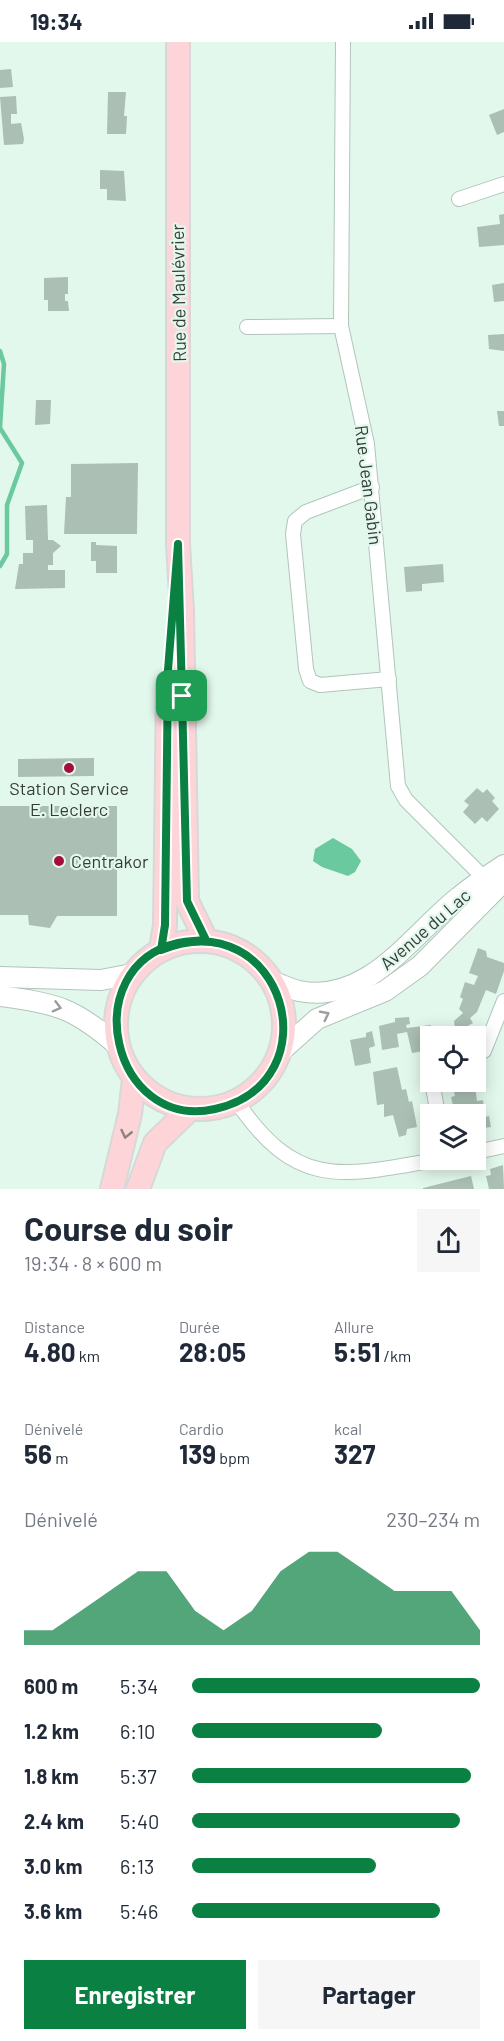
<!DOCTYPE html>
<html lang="fr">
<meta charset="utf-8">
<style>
body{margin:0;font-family:Barlow,sans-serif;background:#f6f6f7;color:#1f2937;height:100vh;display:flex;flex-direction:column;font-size:22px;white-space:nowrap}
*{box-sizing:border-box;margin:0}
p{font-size:20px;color:#747a83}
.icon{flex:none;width:33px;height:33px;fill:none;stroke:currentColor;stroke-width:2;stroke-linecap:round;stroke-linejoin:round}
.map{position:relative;height:1147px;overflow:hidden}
.drawer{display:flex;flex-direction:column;background:#fff;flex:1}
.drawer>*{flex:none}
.buttons{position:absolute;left:420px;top:984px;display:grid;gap:12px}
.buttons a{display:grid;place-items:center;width:66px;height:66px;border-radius:0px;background:#fff;box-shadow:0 3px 15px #0003;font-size:30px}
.pin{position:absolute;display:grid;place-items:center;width:51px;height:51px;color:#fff;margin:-26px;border-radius:12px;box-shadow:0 3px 9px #0006}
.round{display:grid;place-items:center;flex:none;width:63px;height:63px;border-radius:0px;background:#f6f6f7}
.summary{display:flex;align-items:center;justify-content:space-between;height:102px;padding:0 24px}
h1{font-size:33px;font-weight:700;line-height:45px}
.figures{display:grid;grid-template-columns:repeat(3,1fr);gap:9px;height:102px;padding:6px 24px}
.figures div{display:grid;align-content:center}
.figures b{font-size:26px;font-weight:700}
.figures small{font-size:16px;font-weight:400}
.figures p{font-size:16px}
.chart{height:168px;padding:12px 24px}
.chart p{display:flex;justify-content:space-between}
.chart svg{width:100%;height:108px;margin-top:6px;fill:#0b8043;opacity:.7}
.action{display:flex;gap:12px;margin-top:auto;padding:12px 24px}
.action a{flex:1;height:69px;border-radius:0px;background:#0b8043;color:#fff;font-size:24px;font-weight:700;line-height:69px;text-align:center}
.action a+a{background:#f6f6f7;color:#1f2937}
ul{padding:0 24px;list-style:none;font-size:20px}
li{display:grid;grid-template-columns:96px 72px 1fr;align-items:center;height:45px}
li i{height:15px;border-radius:8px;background:#0b8043}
.status{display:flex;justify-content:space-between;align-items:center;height:42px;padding:0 30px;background:#fff;direction:ltr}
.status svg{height:16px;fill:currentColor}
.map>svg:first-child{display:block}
.water{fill:#6ac99e}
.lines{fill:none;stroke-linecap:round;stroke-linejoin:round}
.stream{stroke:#6ac99e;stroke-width:4.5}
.building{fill:#abbfb4}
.street-casing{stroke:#b1c5ba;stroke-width:16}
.secondary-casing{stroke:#b1c5ba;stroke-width:22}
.primary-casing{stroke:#d7d8d7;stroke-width:26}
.street{stroke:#fff;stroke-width:14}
.secondary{stroke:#fff;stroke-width:20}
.primary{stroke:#fdd5d9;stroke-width:22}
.oneway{stroke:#9a9e9c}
.oneway2{stroke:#8f8181}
.route-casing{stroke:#fff;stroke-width:12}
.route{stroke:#0b8043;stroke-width:8}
.poi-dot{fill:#a50c3f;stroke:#e3f8ed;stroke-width:2}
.labels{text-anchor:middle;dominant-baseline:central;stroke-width:4.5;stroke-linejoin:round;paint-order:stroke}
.street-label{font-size:18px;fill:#353d39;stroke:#e3f8ed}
.poi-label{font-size:18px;fill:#353d39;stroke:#e3f8ed}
</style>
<div class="status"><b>19:34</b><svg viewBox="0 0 49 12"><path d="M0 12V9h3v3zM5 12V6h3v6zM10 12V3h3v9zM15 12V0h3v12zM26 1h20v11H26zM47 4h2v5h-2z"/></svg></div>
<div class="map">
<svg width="504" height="1147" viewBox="0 0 504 1147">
<rect width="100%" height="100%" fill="#e3f8ed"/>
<path class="water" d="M333 796 352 807 361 819 355 830 348 834 322 825 313 819 315 807Z"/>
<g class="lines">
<g class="stream">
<path d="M0 309 4 322 0 385"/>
<path d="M0 386 22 421 7 463V512L0 524"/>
</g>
</g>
<g class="building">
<path d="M11 27 13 45 0 46V28Z"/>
<path d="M108 50H126L124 74H127L126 92H107Z"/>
<path d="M16 54 17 72H11V82L21 81 24 97 23 102 4 103 0 55Z"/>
<path d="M504 67V90L497 93 489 73Z"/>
<path d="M100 128 124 129 126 159 107 158V147H100Z"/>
<path d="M504 172V203L479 205 477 185 500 182 499 173Z"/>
<path d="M68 235V252H65V259H68L69 269H48V258H44V236Z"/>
<path d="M504 241V259L494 260 492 243Z"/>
<path d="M504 292V309L489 307 488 293Z"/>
<path d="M36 358H51L50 382 35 383Z"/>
<path d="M497 369H504V384H499Z"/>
<path d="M138 421 137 492H64L66 455H71V422Z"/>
<path d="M47 463 48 498H53L61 504 53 511V523H48V528H65V546L15 547 19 522H23V511H33V498H26L25 464Z"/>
<path d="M91 500H96V503L117 504V531H96V519H91Z"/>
<path d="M443 522 444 540 422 542V549L406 550 404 525Z"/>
<path d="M94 716V734L18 735V717Z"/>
<path d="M477 746 483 751 487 747 495 756 492 759 499 767 487 780 482 775 475 782 463 770 469 763 464 759Z"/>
<path d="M0 764H117V874H57L50 886 29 883 28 873H0Z"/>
<path d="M478 906 486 909 487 915 504 921V929L496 952 486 948 477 970 470 976 473 981 464 986 466 994H430V1008L412 1011 407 990 397 992 399 1005 382 1008 379 984 395 980V976L409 975 410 982 406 983 407 986 431 983V987L444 985 445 989 455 988 454 979 463 971 459 967 463 957 460 955 465 940 474 943 478 934 469 931Z"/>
<path d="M372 989 375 1004 369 1006 371 1021 355 1024 350 998 366 995V991Z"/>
<path d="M397 1025 402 1048 406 1047 409 1060 412 1059 417 1085 407 1087 406 1093 399 1095 393 1073 384 1075V1062L377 1063 373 1030Z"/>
<path d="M476 1033 480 1035 481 1042 475 1044 477 1059 483 1058 485 1075 489 1074 491 1085 476 1087V1072H455L451 1055 455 1054 452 1040H476Z"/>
<path d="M503 1123 504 1147H489L486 1134 491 1133 490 1127Z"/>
<path d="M471 1134 474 1147H423V1146Z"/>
</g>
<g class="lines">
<g class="street-casing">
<g id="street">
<path d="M343 0 341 284 367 402 398 744 406 758 490 842"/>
<path d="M459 157 504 142"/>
<path d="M247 285 341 284"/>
<path d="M372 445 306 470 295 479 293 492 306 627 310 639 320 643 389 637"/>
<path d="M476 1011 484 1009 504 959"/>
<path d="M432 1040 438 1072"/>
<path d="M237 1060C296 1147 341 1135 435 1118"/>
<path d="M476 1110 504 1104"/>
</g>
</g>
<g class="secondary-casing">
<g id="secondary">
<path d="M0 935 101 938 132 932"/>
<path d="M273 940C282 943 291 947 299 949 368 963 413 891 459 855 473 843 489 833 504 823"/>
<path d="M0 954C57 962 73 965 117 1003"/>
<path d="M280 1010 317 977 385 949 420 924 504 839"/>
</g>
</g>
<g class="primary-casing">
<g id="primary">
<path d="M178 0V502L182 569 187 859 206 898"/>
<circle cx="200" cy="983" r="84"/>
<path d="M161 907 165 883 168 644"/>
<path d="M112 1147 130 1072 134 1037"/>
<path d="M138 1147 155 1101 189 1068"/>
</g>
</g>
<use href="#street" class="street"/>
<use href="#secondary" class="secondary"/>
<use href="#primary" class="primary"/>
</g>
<defs><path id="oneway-chevron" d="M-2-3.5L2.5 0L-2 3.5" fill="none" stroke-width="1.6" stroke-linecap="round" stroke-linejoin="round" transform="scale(1.5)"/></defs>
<g class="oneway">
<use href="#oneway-chevron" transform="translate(57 965) rotate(15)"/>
<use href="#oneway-chevron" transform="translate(325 973) rotate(-27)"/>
</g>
<use class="oneway2" href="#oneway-chevron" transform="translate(126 1092) rotate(103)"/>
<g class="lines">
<g class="route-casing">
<path id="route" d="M182 654 187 859 206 898C197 899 187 899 178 901 75 925 112 1090 215 1067 335 1040 284 859 161 908L165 883 168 628 178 502 182 654"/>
</g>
<use href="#route" class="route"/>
</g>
<g class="poi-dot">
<circle cx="69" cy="726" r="6"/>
<circle cx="59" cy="819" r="6"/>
</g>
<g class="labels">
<g class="street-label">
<text transform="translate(178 251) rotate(-91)">Rue de Maulévrier</text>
<text transform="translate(369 443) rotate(83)">Rue Jean Gabin</text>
<text transform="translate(425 887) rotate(-41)">Avenue du Lac</text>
</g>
<g class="poi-label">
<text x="69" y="746">Station Service<tspan x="69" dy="21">E. Leclerc</tspan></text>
<text x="71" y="819" text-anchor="start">Centrakor</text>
</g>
</g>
</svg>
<div class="buttons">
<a><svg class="icon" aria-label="locate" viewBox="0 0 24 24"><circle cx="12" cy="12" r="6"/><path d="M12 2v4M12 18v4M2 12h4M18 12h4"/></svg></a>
<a><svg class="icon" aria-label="layers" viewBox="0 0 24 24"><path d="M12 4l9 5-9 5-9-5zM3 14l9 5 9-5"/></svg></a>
</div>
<div class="pin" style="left:182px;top:654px;background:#1e9e55"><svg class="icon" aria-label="arrive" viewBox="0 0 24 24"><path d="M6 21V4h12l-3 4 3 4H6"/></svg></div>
</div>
<section class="drawer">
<div class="summary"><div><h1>Course du soir</h1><p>19:34 · 8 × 600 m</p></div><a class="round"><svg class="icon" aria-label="share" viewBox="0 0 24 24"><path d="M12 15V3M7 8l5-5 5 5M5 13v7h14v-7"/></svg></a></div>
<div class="figures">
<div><p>Distance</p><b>4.80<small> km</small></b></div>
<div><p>Durée</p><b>28:05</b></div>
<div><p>Allure</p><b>5:51<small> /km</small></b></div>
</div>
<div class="figures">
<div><p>Dénivelé</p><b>56<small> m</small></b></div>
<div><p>Cardio</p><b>139<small> bpm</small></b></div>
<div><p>kcal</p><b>327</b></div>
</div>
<div class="chart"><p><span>Dénivelé</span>230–234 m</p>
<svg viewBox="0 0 160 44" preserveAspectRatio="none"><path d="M0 44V38L10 38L20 30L30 22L40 14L50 14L60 30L70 38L80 30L90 14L100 6L110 6L120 14L130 22L140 22L150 22L160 38V44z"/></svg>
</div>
<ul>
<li><b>600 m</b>5:34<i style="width:100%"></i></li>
<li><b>1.2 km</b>6:10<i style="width:66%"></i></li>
<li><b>1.8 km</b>5:37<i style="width:97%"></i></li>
<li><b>2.4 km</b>5:40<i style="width:93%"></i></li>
<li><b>3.0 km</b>6:13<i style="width:64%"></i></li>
<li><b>3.6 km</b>5:46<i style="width:86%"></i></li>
</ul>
<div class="action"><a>Enregistrer</a><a>Partager</a></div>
</section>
